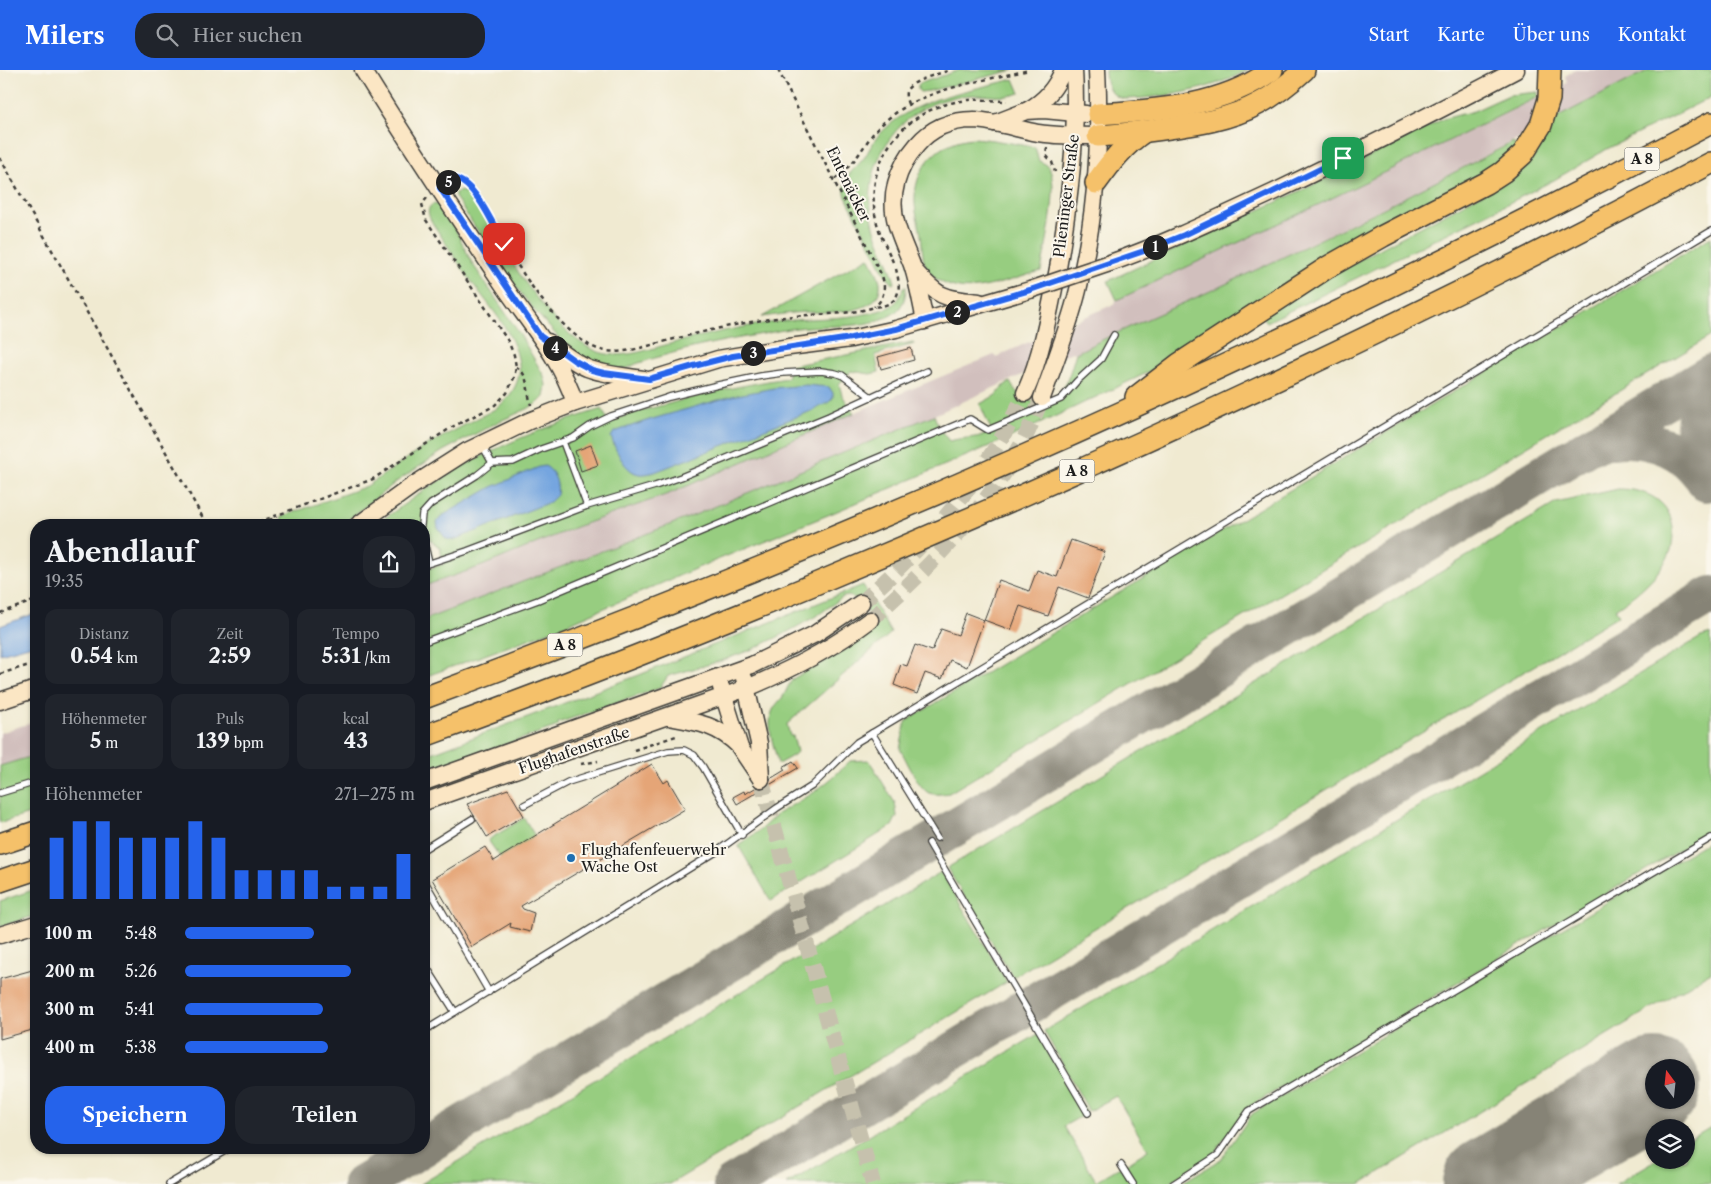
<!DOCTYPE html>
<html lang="de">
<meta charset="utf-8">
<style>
body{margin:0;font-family:"Libre Caslon Text",serif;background:#20242c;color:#f1f3f6;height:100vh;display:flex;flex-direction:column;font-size:19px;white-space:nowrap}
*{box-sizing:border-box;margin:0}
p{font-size:16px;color:#9ea1a6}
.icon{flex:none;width:28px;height:28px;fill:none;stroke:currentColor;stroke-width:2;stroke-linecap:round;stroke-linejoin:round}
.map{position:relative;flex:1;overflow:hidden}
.panel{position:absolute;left:30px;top:449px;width:400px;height:635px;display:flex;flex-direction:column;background:#171b24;border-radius:20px;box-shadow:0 1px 4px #0004}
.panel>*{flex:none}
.needle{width:32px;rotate:345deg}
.tools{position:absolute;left:1645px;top:989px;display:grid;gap:10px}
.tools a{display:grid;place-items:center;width:50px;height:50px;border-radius:50%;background:#171b24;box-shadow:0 1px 4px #0004;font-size:25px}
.pin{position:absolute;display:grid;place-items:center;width:42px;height:42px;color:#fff;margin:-21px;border-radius:10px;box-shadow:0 2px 8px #0006}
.km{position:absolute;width:25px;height:25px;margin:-12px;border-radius:50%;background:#222;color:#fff;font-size:14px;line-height:25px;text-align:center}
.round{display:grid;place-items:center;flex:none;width:52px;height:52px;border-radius:20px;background:#20242c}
.headline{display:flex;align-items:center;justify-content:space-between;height:85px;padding:0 15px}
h1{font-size:28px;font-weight:700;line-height:38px}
.metrics{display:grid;grid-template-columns:repeat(3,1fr);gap:8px;height:85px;padding:5px 15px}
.metrics div{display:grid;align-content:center;border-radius:12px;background:#20242c;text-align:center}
.metrics b{font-size:21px;font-weight:700}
.metrics small{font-size:14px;font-weight:400}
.metrics p{font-size:14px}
.chart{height:140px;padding:10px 15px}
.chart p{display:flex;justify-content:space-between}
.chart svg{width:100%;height:90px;margin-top:5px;stroke:#2563eb;stroke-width:6}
.button{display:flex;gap:10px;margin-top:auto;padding:10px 15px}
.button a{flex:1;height:58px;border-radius:20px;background:#2563eb;color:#fff;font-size:20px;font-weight:700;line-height:58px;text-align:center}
.button a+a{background:#20242c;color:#f1f3f6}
ul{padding:0 15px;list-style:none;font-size:16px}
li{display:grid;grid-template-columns:80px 60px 1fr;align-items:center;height:38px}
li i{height:12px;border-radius:6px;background:#2563eb}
header{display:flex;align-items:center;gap:30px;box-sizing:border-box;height:70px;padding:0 25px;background:#2563eb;color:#fff}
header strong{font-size:24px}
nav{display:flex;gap:28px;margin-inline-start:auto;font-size:18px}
.search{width:350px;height:45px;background:#20242c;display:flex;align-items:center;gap:12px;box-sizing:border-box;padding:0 18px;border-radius:20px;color:#9ea1a6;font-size:19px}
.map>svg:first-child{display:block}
.industrial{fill:#d1bfbd}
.green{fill:#97cd80;stroke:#5a744e}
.water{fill:#74a5df;stroke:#48607e}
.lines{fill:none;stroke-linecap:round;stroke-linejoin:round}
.taxiway{stroke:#868376;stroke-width:38}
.runway{stroke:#868376;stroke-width:94}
.building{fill:#e5a577}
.secondary-tunnel{stroke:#c6c1ad;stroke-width:16;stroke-dasharray:16 8;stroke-linecap:butt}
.service-casing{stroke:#3c3b37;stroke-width:8}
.secondary-casing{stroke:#3c3b37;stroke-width:19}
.motorway-casing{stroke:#3c3b37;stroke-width:24}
.path{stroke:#3c3b37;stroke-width:2.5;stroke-dasharray:4 4;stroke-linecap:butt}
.service{stroke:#fff;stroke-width:5.5}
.secondary{stroke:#fbe6c4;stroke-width:16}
.motorway{stroke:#f5c16b;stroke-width:21}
.secondary-bridge-casing{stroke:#3c3b37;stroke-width:19;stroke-linecap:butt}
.secondary-bridge{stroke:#fbe6c4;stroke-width:16}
.route-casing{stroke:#fff;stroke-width:10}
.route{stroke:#2563eb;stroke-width:6}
.poi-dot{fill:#1f6fb2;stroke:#fbf7ec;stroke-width:2}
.labels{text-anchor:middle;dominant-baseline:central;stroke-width:4;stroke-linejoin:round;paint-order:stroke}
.shield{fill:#fbf7ec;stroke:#5f5e5a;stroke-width:1}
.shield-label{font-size:14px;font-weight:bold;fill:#1c1c1c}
.street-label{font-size:15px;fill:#1c1c1c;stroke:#fbf7ec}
.poi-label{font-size:15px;fill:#1c1c1c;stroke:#fbf7ec;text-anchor:start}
</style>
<header>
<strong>Milers</strong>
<div class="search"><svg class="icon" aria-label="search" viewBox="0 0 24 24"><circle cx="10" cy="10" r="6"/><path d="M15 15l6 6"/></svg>Hier suchen</div>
<nav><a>Start</a><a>Karte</a><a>Über uns</a><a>Kontakt</a></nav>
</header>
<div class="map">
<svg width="1711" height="1114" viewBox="0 0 1711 1114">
<rect width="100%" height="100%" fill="#fbf7ec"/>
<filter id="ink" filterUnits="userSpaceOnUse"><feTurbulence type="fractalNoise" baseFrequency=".02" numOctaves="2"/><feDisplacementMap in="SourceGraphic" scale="10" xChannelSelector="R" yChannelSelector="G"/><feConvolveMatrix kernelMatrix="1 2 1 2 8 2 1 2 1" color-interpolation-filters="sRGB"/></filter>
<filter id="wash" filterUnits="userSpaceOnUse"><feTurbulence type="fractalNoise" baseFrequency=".0096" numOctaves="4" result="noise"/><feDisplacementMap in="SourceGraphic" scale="20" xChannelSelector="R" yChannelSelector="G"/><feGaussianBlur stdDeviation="1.12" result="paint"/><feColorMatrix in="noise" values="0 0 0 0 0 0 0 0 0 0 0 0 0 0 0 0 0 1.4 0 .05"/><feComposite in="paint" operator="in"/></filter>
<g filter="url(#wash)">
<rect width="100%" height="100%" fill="#f0ead1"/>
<g class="industrial">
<path d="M1575 0H1649L1431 114 1242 207 1101 270 1076 283 1072 282 934 345 690 447 424 550V516L482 496 576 457 671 423 870 336 994 285 996 287 1114 234 1117 230 1127 224 1324 132 1560 17 1567 13 1565 6Z"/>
<path d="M36 651V685L0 696V663Z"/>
</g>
<g class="green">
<path d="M960 0H1014L929 21 920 22 918 20V16L921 13Z"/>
<path d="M1105 0H1248C1211 20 1168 27 1126 29 1110 27 1105 15 1105 0Z"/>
<path d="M1649 0H1711V27L1607 79 1554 110 1507 134 1267 252 1262 246 1299 222 1512 108 1522 100 1540 78 1554 49Z"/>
<path d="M1014 9 1020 23C1005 29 989 25 974 25 966 25 957 26 948 29 894 42 861 98 873 152 877 173 890 192 895 213L893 214 885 204 846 127C840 107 853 102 864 88 869 81 872 73 878 66 913 27 966 22 1014 9Z"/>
<path d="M1538 22V27L1324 132 1117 230 1108 211 1315 114 1443 49 1474 41 1509 25Z"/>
<path d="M974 68 993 70 1035 77 1039 91C1043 93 1047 94 1049 98 1060 118 1045 178 1041 201 1019 207 981 222 959 218 948 216 936 211 929 202 921 191 923 177 921 165 919 152 914 140 915 127 916 94 941 70 974 68Z"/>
<path d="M1513 72 1517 78 1508 88 1151 301 1020 363 828 445 697 498 556 559 424 607V550L690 447 934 345 939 358 949 371C964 367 978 369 992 362L980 334 996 325 1006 314 1010 312C1015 322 1022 328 1033 332 1063 341 1069 304 1076 283 1130 255 1186 233 1241 207 1333 164 1423 119 1513 72Z"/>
<path d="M461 121 469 124 477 133C501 176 549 262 596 281 620 291 649 279 673 273 709 264 747 255 784 251 819 247 852 250 885 239 896 235 901 227 903 217H906C906 231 900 242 887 247 858 260 827 254 797 258 785 259 774 262 763 264 720 271 678 280 636 294L628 298 617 299 584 289 568 278 534 240 511 210 455 127V123Z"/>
<path d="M433 134 441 135 451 150 472 193 519 263 544 306 546 315 544 327 539 332 527 339 498 352 443 381 396 412 342 455H283L281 447 367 416 427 375 495 339C509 330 522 311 519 294 515 263 489 236 471 211 458 193 446 173 433 154 429 147 425 139 433 134Z"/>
<path d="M1711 167V266L949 723C943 724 935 725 929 723 919 719 906 689 900 679L906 651Z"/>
<path d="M869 187C873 195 878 203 880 212 884 247 825 242 804 242 790 243 776 245 762 247Z"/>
<path d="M913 272 914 274 875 285 879 302 870 304 851 301 839 314 842 325 854 343 671 423 576 457 482 496 424 516V500L444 494 440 478 429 469 426 459H424V455H375C407 433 439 408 474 390 515 369 558 352 602 339L609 353C627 343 648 339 668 334 707 323 747 314 787 308L790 296Z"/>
<path d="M1618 419C1644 419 1669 429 1673 457 1673 464 1673 473 1671 480 1662 504 1635 526 1615 539L1619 545 1013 907 947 798 1556 433Z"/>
<path d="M863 515 891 563 787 654 790 666H793L797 682 794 685 778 694C775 678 765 656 773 640 775 635 779 632 782 628 787 621 788 614 794 608L847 578 872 561V550L863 535 857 529 849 526 843 527 818 545 784 564 753 579 721 591 668 606 660 618 558 653V656L424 703V686L639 605Z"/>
<path d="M1711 564V761L1247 1038 1214 1083 1167 1114H1135L1123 1096 1148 1080 1116 1026 1089 1041 1044 961 1701 567Z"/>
<path d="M36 685V742L0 753V696Z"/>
<path d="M869 690 895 733 897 746 892 756 771 831 738 775 759 761 777 744 813 723 832 708 850 691Z"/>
<path d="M524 748 535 766 500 787 488 770Z"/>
<path d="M1711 770V902L1360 1114H1180L1221 1089 1252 1044Z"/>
<path d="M941 802 1007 912 670 1114H421Z"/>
<path d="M36 819V845L0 857V831Z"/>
<path d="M1040 963 1087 1043 1064 1056 1096 1111 1120 1097 1131 1114H787Z"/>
<path d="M1711 1057V1114H1616L1656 1090H1686V1072Z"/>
</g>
<g class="water">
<path d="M806 315 829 317 833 323V328L829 332 814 340 655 402C650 403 644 405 639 404 625 402 615 379 611 367L614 362 649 350 732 326 774 318Z"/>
<path d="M545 396C555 401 559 415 557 425L550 432 454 470 446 469 438 458 437 452 442 446 492 417 539 397Z"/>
<path d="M36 543V574L0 584V556Z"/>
</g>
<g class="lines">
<g class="taxiway">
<path d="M1598 374C1625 363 1666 371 1687 390 1694 396 1700 404 1706 411"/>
<path d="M1706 413C1701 402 1695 388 1694 376 1693 355 1698 330 1711 313"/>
<path d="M424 1077 1711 303"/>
<path d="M362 1114 423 1078"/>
<path d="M732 1114 1711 525"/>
</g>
<path class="runway" d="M1489 1114 1654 1016"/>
</g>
<g id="blocks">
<g class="building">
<path d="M911 278 914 290 881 299 878 287Z"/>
<path d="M591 375 598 395 581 401 575 381Z"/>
<path d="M1071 470 1105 482 1088 528 1059 517 1048 546 1020 536 1011 560 984 550 999 510 1029 521 1037 500 1057 507Z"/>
<path d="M966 543 984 550 967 597 950 590 942 609 925 603 917 624 894 615 901 594 907 596 915 575 932 581 941 559 958 565Z"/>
<path d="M793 691 798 698 737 734 733 727 744 721 745 724 785 700 783 697Z"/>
<path d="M652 694 664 713 668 710 685 739 521 836 523 839 534 843 530 862 510 857 511 853 472 877 432 809 485 777 494 791Z"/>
<path d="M508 719 524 746 487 767 467 734Z"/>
<path d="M36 899V959L0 969V909Z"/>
</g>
</g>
</g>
<g filter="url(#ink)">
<use href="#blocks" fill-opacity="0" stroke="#3c3b37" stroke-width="1"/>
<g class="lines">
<g class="secondary-tunnel">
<path d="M861 533C929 473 987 405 1025 323"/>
<path d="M870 550C925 502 979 447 1016 384 1027 366 1034 347 1042 328"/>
<path d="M761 709 873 1114"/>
</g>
<g class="service-casing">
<g id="service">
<path d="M563 372 587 436"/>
<path d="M482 375 492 393"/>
<path d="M421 455 422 444 431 434 477 405 492 393 513 392 541 379 573 368 590 356 611 346 669 327 718 315 761 306 783 303 821 301 835 303 842 305 871 327"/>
<path d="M424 472 429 493"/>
<path d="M424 495 467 481 587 436 655 416 681 407 829 346 927 301"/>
<path d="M424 572 538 530 970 349 988 360 1061 329 1077 311 1101 289 1114 265"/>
<path d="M872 663 937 768"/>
<path d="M0 723 36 712"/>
<path d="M524 735 568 712 668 681 684 680 694 685 703 697 742 765"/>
<path d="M929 773 1088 1043"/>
<path d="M424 779 472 749"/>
<path d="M424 810 489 922"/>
<path d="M424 893 455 942"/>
<path d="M424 961 716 782 777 738 812 716 857 672 1711 161"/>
<path d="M1121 1095 1133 1114"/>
<path d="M169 1114 230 1078"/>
<path d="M1173 1114 1218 1085 1249 1041 1711 768"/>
</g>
</g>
<g class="secondary-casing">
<g id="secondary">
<path d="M363 0C408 73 456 145 504 216 530 254 561 289 575 333"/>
<path d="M1028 40C1045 31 1056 18 1063 0"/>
<path d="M995 53 1026 41 1044 40 1086 44"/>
<path d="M1110 193C1167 173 1220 147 1274 122 1356 83 1436 42 1516 0"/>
<path d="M914 200C939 228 943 228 979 232"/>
<path d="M925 251C921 232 918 213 912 195 907 182 901 169 897 156 888 127 897 98 917 75 932 57 951 50 974 50 995 51 1017 59 1038 63 1058 66 1078 66 1098 66"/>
<path d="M548 272C560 281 573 292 587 298 605 305 626 306 644 309"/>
<path d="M1025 323C1042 285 1050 239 1058 198 1069 133 1078 66 1074 0"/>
<path d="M1042 328C1055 292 1069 257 1078 220 1096 147 1101 74 1097 0"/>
<path d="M358 455 412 416 467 381 529 351 575 333 718 289 789 277 851 269 896 259 1030 220"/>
<path d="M744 608 759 673 761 709"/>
<path d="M721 617 740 678 761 709"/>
<path d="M0 631 36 619"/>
<path d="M669 647C697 652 718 655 739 676"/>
<path d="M424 712 752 595 815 564 861 533"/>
<path d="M424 732 747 618C791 600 833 578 870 550"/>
<path d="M0 865 36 854"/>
</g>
</g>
<g class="motorway-casing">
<g id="motorway">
<path d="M1098 44C1158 40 1222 37 1272 0"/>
<path d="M1098 66C1117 65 1136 62 1155 60 1190 55 1227 51 1258 34 1275 25 1290 13 1304 0"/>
<path d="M1096 113C1111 92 1124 75 1145 61"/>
<path d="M1136 327 1179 294 1328 197 1383 166 1486 113 1503 102 1523 84 1541 55 1549 29 1550 0"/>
<path d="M424 628C865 465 1296 274 1711 53"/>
<path d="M424 666C557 618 689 566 820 512 1123 386 1421 247 1711 93"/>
<path d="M0 774 36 762"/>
<path d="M0 811 36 799"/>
</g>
</g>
<g class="path">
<path d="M778 0 882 206C886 218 884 230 874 237"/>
<path d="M908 34C907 31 905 26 906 22 910 10 939 4 950 0"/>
<path d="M1047 78 1046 85 1052 92 1055 102"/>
<path d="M0 88 207 455"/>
<path d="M835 109C843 102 852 94 859 84 866 74 872 63 882 54 920 18 980 12 1029 0"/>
<path d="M452 110C459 109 463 111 468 116 481 129 489 149 499 164 520 201 553 253 589 275 611 288 636 279 659 273 701 262 742 252 785 247 816 243 845 246 875 237 880 236 885 236 890 233 902 226 899 211 896 199"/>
<path d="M893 192C887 178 879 164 876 149 863 91 904 39 961 31 976 28 992 31 1007 31"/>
<path d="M516 297C529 303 527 322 531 335"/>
<path d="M271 448 272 455"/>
<path d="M251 455 373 409 452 357 494 336 507 323 514 308 516 297 514 285 508 271 426 150 422 134 427 128"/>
<path d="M0 543 36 530"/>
<path d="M0 604 36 593"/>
<path d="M634 680 679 665"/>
<path d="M581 694 598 691"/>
</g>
<use href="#service" class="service"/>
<use href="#secondary" class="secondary"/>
<use href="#motorway" class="motorway"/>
<g class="secondary-bridge-casing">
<path id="secondary-bridge" d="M1030 220 1110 193"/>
</g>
<use href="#secondary-bridge" class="secondary-bridge"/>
</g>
</g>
<g class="lines" filter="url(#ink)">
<g class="route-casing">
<path id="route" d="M504 174C494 157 476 114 456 109L440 118 540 266 575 291 592 300 604 303 649 309 694 296 733 286 851 268 896 259 1030 220 1144 181 1184 165 1343 88"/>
</g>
<use href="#route" class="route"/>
</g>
<circle class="poi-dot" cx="571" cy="788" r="5"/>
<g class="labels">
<g class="shield">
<rect x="1624.5" y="77.5" width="35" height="23" rx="4"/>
<rect x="1059.5" y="389.5" width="35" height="23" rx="4"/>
<rect x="547.5" y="563.5" width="35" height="23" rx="4"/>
</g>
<g class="shield-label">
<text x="1642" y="89">A 8</text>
<text x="1077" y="401">A 8</text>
<text x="565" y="575">A 8</text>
</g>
<g class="street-label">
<text transform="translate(849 114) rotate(64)">Entenäcker</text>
<text transform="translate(1066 126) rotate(-83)">Plieninger Straße</text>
<text transform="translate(574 680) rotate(-19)">Flughafenstraße</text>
</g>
<g class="poi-label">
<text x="581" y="779">Flughafenfeuerwehr<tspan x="581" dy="17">Wache Ost</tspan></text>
</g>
</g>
</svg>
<div class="tools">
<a><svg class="needle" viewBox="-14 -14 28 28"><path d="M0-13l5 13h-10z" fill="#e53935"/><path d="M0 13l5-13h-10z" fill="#9ea1a6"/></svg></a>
<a><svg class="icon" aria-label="layers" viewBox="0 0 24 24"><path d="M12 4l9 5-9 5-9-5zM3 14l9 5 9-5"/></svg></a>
</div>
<div class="pin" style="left:1343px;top:88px;background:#1e9e55"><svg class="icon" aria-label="arrive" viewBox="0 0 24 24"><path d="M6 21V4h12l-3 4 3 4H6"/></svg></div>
<div class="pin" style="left:504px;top:174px;background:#d93025"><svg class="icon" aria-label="check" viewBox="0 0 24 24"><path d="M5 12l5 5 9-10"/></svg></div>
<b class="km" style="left:1155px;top:177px">1</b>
<b class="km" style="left:957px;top:242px">2</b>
<b class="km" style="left:753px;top:283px">3</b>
<b class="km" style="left:555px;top:278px">4</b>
<b class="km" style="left:448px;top:112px">5</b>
<section class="panel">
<div class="headline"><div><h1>Abendlauf</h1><p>19:35</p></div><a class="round"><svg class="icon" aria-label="share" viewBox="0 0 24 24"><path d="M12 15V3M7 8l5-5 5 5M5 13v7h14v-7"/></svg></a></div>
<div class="metrics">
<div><p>Distanz</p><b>0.54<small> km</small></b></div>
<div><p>Zeit</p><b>2:59</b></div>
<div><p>Tempo</p><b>5:31<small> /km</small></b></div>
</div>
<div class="metrics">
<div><p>Höhenmeter</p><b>5<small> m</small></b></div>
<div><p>Puls</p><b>139<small> bpm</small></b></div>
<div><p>kcal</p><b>43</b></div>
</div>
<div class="chart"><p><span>Höhenmeter</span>271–275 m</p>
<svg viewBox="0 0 160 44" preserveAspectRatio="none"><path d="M5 44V14M15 44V6M25 44V6M35 44V14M45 44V14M55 44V14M65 44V6M75 44V14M85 44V30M95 44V30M105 44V30M115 44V30M125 44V38M135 44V38M145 44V38M155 44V22"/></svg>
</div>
<ul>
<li><b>100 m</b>5:48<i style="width:56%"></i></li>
<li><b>200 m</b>5:26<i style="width:72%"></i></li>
<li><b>300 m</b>5:41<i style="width:60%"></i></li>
<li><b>400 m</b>5:38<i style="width:62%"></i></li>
</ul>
<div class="button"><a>Speichern</a><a>Teilen</a></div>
</section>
</div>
